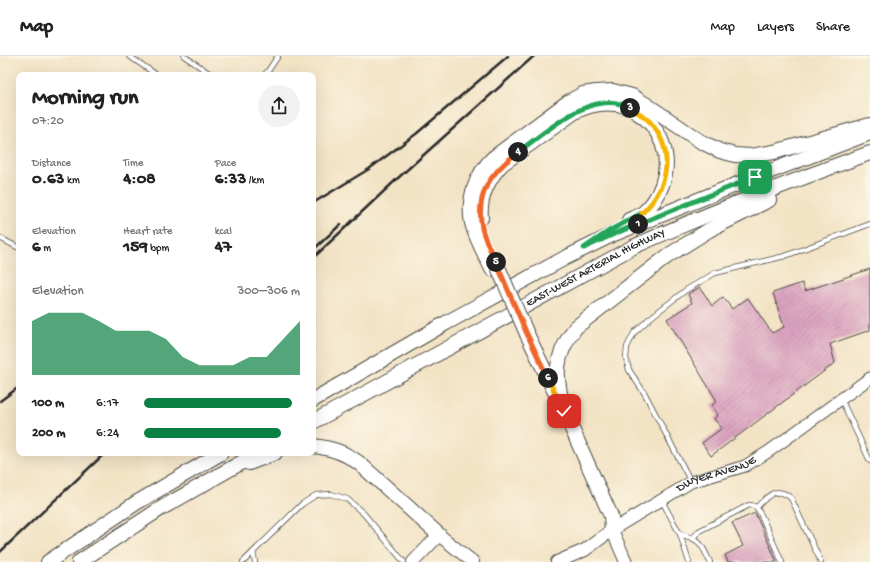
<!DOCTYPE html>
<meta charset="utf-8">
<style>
body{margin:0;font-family:"Gochi Hand",sans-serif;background:#f2f2f2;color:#222;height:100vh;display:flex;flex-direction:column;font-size:15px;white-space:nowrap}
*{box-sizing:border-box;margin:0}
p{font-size:13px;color:#767676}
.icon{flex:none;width:22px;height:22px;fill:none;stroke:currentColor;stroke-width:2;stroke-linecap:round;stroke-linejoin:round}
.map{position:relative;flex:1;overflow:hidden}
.side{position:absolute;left:16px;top:16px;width:300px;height:384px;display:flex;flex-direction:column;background:#fff;border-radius:8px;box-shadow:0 4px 16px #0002}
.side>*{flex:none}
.pin{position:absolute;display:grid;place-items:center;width:34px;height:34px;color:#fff;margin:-17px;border-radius:8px;box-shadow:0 2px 6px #0006}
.km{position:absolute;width:20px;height:20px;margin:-10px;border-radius:50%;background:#222;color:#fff;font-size:11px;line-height:20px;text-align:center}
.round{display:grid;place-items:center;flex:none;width:42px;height:42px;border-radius:21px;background:#f2f2f2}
.head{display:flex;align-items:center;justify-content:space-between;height:68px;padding:0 16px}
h1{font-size:22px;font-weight:800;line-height:30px}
.stats{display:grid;grid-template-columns:repeat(3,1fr);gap:6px;height:68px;padding:4px 16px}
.stats div{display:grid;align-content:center}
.stats b{font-size:17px;font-weight:800}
.stats small{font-size:11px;font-weight:400}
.stats p{font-size:11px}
.chart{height:112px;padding:8px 16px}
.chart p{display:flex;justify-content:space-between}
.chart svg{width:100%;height:72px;margin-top:4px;fill:#0b8043;opacity:.7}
ul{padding:0 16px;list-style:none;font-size:13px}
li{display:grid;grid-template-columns:64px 48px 1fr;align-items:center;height:30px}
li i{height:10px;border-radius:5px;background:#0b8043}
header{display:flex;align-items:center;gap:24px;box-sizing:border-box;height:56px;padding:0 20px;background:#fff;border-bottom:1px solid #e0e0e0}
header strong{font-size:19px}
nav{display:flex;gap:22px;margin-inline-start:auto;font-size:14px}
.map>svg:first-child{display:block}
.building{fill:url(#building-hatch)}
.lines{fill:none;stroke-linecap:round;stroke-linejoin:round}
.service-casing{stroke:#494742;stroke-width:6}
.tertiary-casing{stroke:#494742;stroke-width:13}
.secondary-casing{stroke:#494742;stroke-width:14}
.primary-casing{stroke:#494742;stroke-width:16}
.service{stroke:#fff;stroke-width:4.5}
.tertiary{stroke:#fff;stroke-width:11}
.secondary{stroke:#fff;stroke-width:12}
.primary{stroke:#fff;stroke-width:14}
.rail{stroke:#2b2b2b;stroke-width:2.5}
.primary-bridge-casing{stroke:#494742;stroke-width:16;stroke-linecap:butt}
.primary-bridge{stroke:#fff;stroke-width:14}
.split-1-casing{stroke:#fff;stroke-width:8}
.split-2-casing{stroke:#fff;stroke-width:8}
.split-3-casing{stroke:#fff;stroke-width:8}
.split-4-casing{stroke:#fff;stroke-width:8}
.split-5-casing{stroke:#fff;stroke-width:8}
.split-6-casing{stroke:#fff;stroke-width:8}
.split-7-casing{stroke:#fff;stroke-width:8}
.split-1{stroke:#22a559;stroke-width:5}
.split-2{stroke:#22a559;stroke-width:5}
.split-3{stroke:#f5b400;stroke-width:5}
.split-4{stroke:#22a559;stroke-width:5}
.split-5{stroke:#f0652b;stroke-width:5}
.split-6{stroke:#f0652b;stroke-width:5}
.split-7{stroke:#f5b400;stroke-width:5}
.labels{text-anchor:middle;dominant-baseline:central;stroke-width:3;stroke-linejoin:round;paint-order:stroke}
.street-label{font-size:12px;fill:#2b2b2b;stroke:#fcf5e5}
</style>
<header>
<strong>Map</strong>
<nav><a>Map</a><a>Layers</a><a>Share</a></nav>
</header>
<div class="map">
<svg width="870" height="506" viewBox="0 0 870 506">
<defs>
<pattern id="building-hatch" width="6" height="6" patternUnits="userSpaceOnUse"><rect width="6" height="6" fill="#dca3c0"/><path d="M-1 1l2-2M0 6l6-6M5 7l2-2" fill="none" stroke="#b3859c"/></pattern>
</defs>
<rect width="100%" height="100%" fill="#fcf5e5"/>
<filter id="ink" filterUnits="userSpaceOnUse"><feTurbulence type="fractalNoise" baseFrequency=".025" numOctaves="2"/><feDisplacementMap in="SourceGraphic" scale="8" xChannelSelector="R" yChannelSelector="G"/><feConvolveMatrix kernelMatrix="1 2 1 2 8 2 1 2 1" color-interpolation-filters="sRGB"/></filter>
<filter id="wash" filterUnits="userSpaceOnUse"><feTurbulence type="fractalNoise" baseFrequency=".012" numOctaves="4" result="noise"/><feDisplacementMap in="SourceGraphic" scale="16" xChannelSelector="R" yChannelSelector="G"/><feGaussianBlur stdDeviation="0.9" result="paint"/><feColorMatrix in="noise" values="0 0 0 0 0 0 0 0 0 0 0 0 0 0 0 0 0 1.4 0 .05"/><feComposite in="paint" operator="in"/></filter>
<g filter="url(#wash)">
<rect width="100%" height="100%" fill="#f2e3c5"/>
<g id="blocks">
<g class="building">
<path d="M870 213V274L830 288 835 307 711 400 702 387 722 372 714 363 718 359 712 349 717 345 667 263 692 247 688 238 700 231 712 250 723 241 732 253 748 242 772 277 784 271 773 237 802 227 805 235Z"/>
<path d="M755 457 777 506H728L725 499 743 490 732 467Z"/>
</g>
</g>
</g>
<g filter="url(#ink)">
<use href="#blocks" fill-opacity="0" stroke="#494742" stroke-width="1"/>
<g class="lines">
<g class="service-casing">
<g id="service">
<path d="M129 0 157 19"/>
<path d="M184 0 212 19"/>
<path d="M264 19 268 15 278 0"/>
<path d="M0 182 19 192"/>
<path d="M841 343 870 405"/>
<path d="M691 426 645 338 629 314 626 302 627 291 634 277 650 262 686 234 715 217 785 200 870 168"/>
<path d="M662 445 680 478 689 506"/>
<path d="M757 451C768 439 777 430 791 442L821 506"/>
<path d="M680 478C701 484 701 487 710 506"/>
<path d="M693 482 699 475 749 449C756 449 758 453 761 459L782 506"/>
<path d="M253 496 255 506"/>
<path d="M243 506 302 448 316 439 331 438 347 443 364 458 404 506"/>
</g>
</g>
<g class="tertiary-casing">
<g id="tertiary">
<path id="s1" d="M612 474 691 426 745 410 768 396 870 322"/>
</g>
</g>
<g class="secondary-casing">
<g id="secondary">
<path d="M413 506 439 479 473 506"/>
<path d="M557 506 585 494 612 474 626 506"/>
</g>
</g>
<g class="primary-casing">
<g id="primary">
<path d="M481 162C479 141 488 123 502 108L576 55C589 49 601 46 615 48 623 48 629 52 635 55 662 71 672 101 662 129 658 140 652 150 643 157 639 160 633 162 629 164"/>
<path d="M492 213C485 198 476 183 472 167 467 143 476 119 493 102L568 46 583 38 596 36 613 35 632 40 647 49 700 85 720 95 735 99 750 100 774 96 870 69"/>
<path d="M527 278 564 355 611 460 612 474"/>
<path d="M313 344 446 267 565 202 614 178 755 121 870 77"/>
<path d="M564 355C555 320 553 301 576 271L669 199 709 174 769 144"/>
<path id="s2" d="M313 366 633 191C710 156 790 126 870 97"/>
<path d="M313 390C331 392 344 396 359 407L439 479"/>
<path d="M249 407 275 397"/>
<path d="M48 506 136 447 221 397"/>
<path d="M79 506 160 453 258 397"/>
</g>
</g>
<use href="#service" class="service"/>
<use href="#tertiary" class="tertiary"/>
<use href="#secondary" class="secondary"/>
<use href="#primary" class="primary"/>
<g class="rail">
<path d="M313 147 369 113 416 78 508 0"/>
<path d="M313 194 341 168"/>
<path d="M313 202 398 122 534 0"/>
<path d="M0 345 19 331"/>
<path d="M0 496 105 397"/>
</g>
<g class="primary-bridge-casing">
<path id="primary-bridge" d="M497 209 527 278"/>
</g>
<use href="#primary-bridge" class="primary-bridge"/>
</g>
</g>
<g class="lines" filter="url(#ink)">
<g class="split-1-casing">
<path id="split-1" d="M638 168 755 121"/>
</g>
<g class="split-2-casing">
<path id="split-2" d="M638 168 614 178 584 192 609 175 642 157"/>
</g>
<g class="split-3-casing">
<path id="split-3" d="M630 52C639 57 648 62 654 71 675 99 667 134 642 157"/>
</g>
<g class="split-4-casing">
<path id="split-4" d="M518 96C546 76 593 31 630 52"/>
</g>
<g class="split-5-casing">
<path id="split-5" d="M496 206C491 195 484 183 482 172 475 136 492 116 518 96"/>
</g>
<g class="split-6-casing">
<path id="split-6" d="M496 206 527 278 548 322"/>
</g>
<g class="split-7-casing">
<path id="split-7" d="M548 322 564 355"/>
</g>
<use href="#split-1" class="split-1"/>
<use href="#split-2" class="split-2"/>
<use href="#split-3" class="split-3"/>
<use href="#split-4" class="split-4"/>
<use href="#split-5" class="split-5"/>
<use href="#split-6" class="split-6"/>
<use href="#split-7" class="split-7"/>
</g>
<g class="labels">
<g class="street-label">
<text stroke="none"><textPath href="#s2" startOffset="322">EAST-WEST ARTERIAL HIGHWAY</textPath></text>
<text stroke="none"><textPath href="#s1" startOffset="119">DWYER AVENUE</textPath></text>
</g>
</g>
</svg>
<div class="pin" style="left:755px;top:121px;background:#1e9e55"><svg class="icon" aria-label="arrive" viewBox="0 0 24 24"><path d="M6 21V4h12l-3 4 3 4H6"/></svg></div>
<div class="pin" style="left:564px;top:355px;background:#d93025"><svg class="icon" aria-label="check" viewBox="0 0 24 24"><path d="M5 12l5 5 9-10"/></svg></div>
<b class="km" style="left:638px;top:168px">1</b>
<b class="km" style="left:630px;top:52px">3</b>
<b class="km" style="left:518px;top:96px">4</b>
<b class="km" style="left:496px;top:206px">5</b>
<b class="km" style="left:548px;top:322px">6</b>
<section class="side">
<div class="head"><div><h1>Morning run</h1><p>07:20</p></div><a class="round"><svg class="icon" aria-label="share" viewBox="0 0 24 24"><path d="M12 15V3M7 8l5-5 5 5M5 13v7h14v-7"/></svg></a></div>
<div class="stats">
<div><p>Distance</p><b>0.63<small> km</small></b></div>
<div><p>Time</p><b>4:08</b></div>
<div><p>Pace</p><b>6:33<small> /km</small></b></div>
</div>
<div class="stats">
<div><p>Elevation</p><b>6<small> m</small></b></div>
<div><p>Heart rate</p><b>159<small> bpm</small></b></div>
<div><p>kcal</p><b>47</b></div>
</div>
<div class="chart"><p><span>Elevation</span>300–306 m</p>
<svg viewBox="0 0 160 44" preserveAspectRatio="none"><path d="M0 44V11L10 6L20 6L30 6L40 11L50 17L60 17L70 17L80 22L90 33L100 38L110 38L120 38L130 33L140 33L150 22L160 11V44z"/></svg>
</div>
<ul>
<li><b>100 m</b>6:17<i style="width:95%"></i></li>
<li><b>200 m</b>6:24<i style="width:88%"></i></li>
</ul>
</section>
</div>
